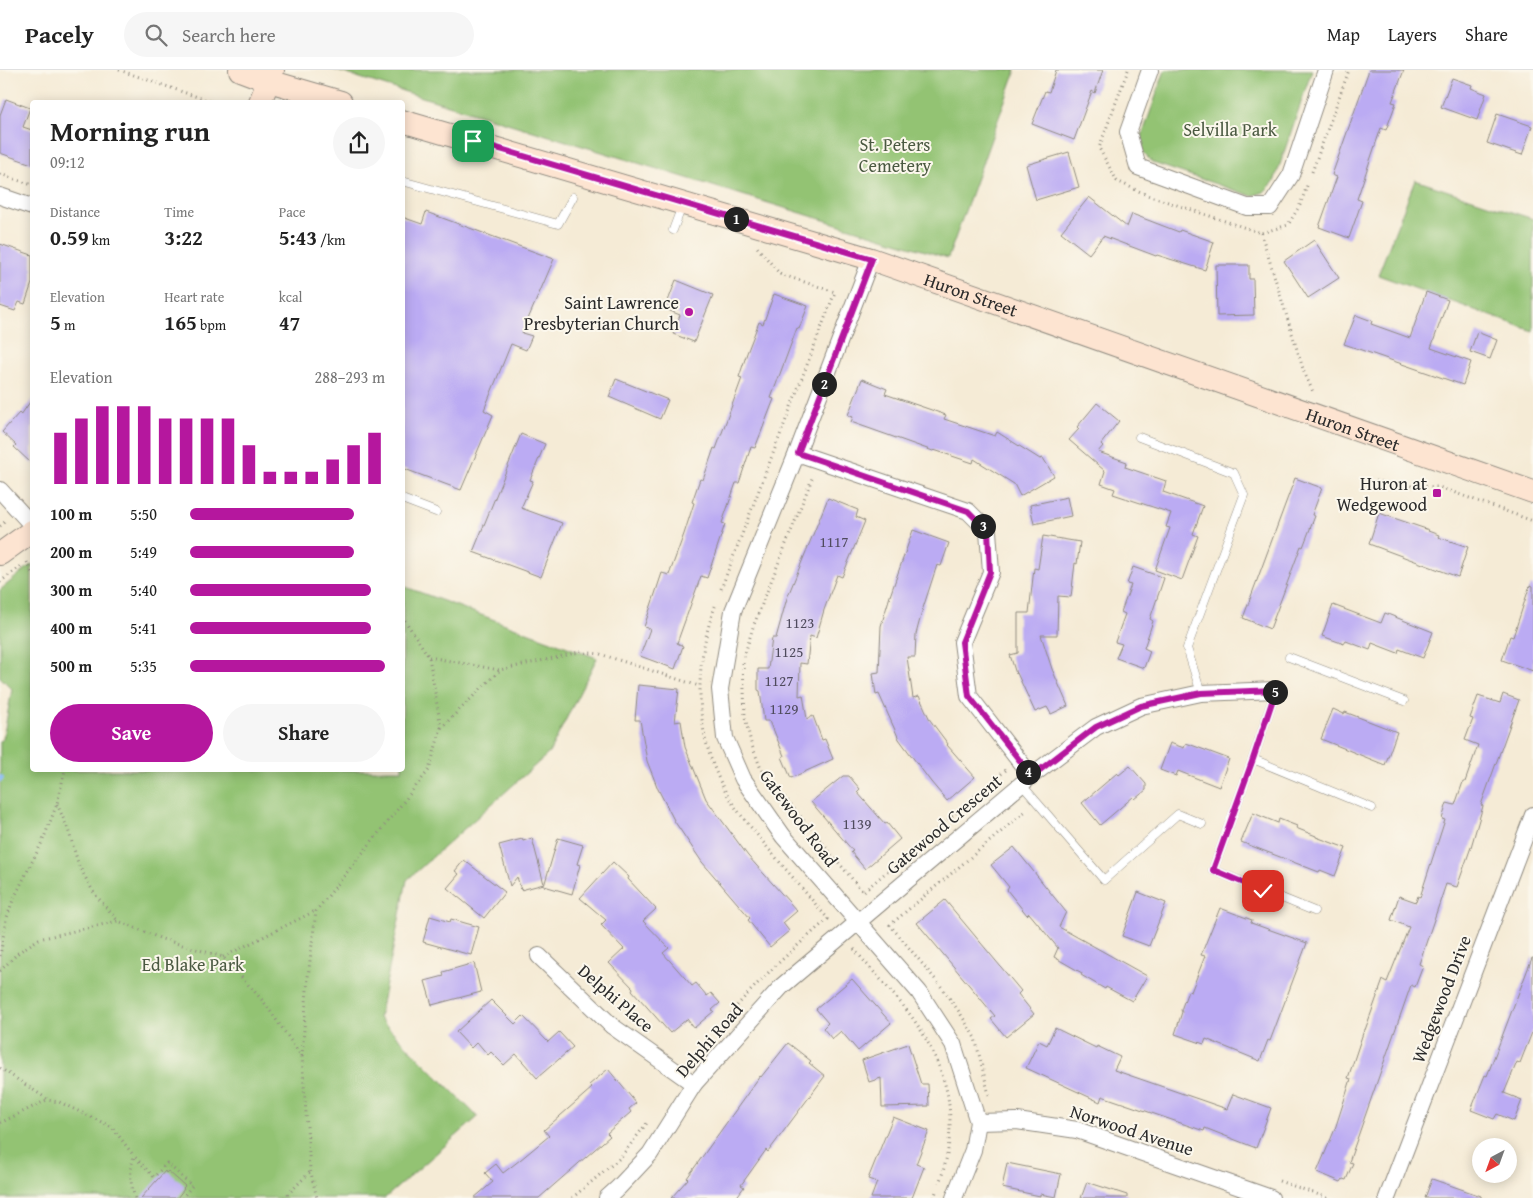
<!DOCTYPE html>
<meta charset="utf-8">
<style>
body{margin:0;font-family:"Gentium Book Plus",serif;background:#f6f6f6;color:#222;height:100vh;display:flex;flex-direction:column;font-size:19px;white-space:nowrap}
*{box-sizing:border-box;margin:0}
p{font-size:16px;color:#767676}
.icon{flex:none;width:28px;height:28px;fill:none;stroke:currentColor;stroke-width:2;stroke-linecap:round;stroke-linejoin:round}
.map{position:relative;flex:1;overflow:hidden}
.sheet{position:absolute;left:30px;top:30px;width:375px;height:672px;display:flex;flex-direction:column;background:#fff;border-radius:5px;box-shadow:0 2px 12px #0003}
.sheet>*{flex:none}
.needle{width:32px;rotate:221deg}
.tools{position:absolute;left:1472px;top:1068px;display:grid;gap:10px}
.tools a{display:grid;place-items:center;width:45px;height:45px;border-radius:50%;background:#fff;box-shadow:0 2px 12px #0003;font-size:25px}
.pin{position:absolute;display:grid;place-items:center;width:42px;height:42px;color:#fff;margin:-21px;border-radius:10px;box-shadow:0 2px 8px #0006}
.km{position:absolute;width:25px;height:25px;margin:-12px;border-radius:50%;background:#222;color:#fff;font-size:14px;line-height:25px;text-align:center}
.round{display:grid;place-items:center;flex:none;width:52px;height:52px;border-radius:26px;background:#f6f6f6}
.head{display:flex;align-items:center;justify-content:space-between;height:85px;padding:0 20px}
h1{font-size:28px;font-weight:800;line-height:38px}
.stats{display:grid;grid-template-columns:repeat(3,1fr);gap:8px;height:85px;padding:5px 20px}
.stats div{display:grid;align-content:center}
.stats b{font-size:21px;font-weight:800}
.stats small{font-size:14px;font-weight:400}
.stats p{font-size:14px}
.chart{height:140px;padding:10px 20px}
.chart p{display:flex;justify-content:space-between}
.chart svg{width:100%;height:90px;margin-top:5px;stroke:#b5179e;stroke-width:6}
.action{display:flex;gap:10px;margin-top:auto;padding:10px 20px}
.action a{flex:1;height:58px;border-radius:30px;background:#b5179e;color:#fff;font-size:20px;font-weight:800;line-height:58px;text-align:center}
.action a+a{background:#f6f6f6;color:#222}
ul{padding:0 20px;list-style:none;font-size:16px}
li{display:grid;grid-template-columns:80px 60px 1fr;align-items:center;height:38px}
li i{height:12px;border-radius:6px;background:#b5179e}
header{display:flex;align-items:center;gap:30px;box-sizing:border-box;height:70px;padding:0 25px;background:#fff;border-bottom:1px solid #e0e0e0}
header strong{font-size:24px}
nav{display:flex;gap:28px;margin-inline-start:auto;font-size:18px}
.search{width:350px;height:45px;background:#f6f6f6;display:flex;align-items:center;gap:12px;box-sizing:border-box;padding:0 18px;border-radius:28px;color:#767676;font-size:19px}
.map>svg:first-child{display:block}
.green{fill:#93c373;stroke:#5f774f}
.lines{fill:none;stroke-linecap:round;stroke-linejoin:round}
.stream{stroke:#8abaf6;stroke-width:5.5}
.building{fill:#bbabf3}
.lane-casing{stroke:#908b80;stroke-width:9}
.street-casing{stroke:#908b80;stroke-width:18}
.secondary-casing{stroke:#908b80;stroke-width:24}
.path{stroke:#908b80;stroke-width:3;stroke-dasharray:1 4;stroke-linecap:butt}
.lane{stroke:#fff;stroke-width:8}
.street{stroke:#fff;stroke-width:16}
.secondary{stroke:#fde4d1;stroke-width:22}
.route-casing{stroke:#fff;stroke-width:10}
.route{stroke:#b5179e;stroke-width:6}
.poi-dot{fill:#b5179e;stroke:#fbf7ec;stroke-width:2}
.labels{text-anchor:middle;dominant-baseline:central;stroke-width:4;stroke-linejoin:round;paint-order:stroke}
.number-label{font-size:15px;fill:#4f4b5d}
.park-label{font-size:18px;fill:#4a5941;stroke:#fbf7ec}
.street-label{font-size:18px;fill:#2b2b2b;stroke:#fbf7ec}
.poi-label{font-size:18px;fill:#2b2b2b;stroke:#fbf7ec;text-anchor:end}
</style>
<header>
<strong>Pacely</strong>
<div class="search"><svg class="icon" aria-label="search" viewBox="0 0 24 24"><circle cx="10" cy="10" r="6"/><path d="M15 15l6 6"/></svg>Search here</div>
<nav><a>Map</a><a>Layers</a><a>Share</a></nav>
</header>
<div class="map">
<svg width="1533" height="1128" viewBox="0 0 1533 1128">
<rect width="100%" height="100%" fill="#fbf7ec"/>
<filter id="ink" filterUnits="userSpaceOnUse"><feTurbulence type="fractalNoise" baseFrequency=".02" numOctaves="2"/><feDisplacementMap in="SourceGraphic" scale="10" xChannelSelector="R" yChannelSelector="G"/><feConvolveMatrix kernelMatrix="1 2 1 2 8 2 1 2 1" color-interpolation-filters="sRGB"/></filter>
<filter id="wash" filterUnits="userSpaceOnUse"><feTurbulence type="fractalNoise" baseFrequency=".0096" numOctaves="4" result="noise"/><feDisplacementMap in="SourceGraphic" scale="20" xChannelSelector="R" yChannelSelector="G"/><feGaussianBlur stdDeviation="1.12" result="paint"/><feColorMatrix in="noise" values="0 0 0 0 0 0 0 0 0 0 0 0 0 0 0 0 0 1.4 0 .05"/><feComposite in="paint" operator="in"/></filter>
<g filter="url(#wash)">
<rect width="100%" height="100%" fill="#f5ebd6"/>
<g class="green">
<path d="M334 0H1016L948 188Z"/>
<path d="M1165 0H1312L1274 112 1264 122 1252 126 1153 93 1142 82V66Z"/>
<path d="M1415 110 1533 149V261L1378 205Z"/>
<path d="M32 494V700H402L403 516 597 588 549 683 407 810 379 948 478 1047 385 1128H0V672L3 669 12 619 0 607V520Z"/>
</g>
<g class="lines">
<path class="stream" d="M0 709 1 708"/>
</g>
<g id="blocks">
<g class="building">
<path d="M1056 0H1103L1095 23 1092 21 1074 70 1032 54 1045 21 1049 22Z"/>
<path d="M1369 0H1404L1392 32 1396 33 1386 60 1381 58 1357 129 1362 131 1349 168 1319 157 1337 107 1332 105Z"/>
<path d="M1452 8 1472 15 1471 18 1486 24 1477 50 1441 37Z"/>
<path d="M6 29 30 38 23 57 32 60V94L0 83V45Z"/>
<path d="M1497 44 1532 56 1522 85 1487 73Z"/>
<path d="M1069 82 1079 117 1036 130 1026 95Z"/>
<path d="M1089 127 1127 157 1132 144 1179 162 1180 160 1214 172 1205 200 1157 185 1156 186 1103 166 1089 184 1061 162Z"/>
<path d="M426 142 554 189 522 263 532 266 526 280 511 274 484 340 493 345 461 420 402 398V147L422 154Z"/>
<path d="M1314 170 1339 208 1308 228 1284 191Z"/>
<path d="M0 174 32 185V213L25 234 19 232 15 241 0 236Z"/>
<path d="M1216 195H1249V209H1253L1254 245 1217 246Z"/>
<path d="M676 210 713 225 694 272 673 264 680 245 665 239Z"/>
<path d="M1426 222 1448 230 1431 278 1471 292 1463 315 1344 274 1356 245 1372 251 1371 254 1410 268Z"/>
<path d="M774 224 808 236 799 259 797 258 771 328 774 329 755 378 751 377 739 413H736L722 453 725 454 707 508 701 506 677 573 683 576 675 599 640 586 650 559 644 557 662 503 669 505 684 464 694 433 692 432 700 409 703 410 714 378 716 379 742 308 739 307 747 283 759 252 763 254Z"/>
<path d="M1477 262 1497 270 1490 289 1470 282Z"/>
<path d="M616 309 668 330 660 349 609 327Z"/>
<path d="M862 309 887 319 885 324 946 345 944 349 995 366 997 362 1040 389 1043 388 1054 406 1020 426 1014 414 974 389 973 393 934 380 933 381 851 352 853 347 848 345Z"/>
<path d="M32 329V394L14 377 16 375 2 362 19 343 21 345Z"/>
<path d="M1097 333 1119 351 1101 374 1103 376 1098 382 1127 392 1125 397 1166 411 1163 422 1203 436 1193 464 1198 466 1182 510 1155 500 1170 458 1166 457 1171 443 1113 424 1115 419 1101 414 1105 401 1069 370 1079 359 1077 357Z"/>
<path d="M521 364 545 374 530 410 533 411 521 438 562 453 541 507 473 482Z"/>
<path d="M1295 408 1322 418 1312 445 1315 446 1303 477 1301 476 1270 559 1243 548Z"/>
<path d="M1067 427 1071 446 1034 454 1030 435Z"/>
<path d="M828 428 858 440 856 447 865 451 842 507 837 505 824 540 816 568 810 566 807 594 800 593 799 626 803 625 807 649 813 646 822 670 825 669 833 689 791 708 782 687 784 686 770 651H764L760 621 758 620V599H768L772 568H776L787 528Z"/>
<path d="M1379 443 1429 460 1428 461 1439 465 1438 467 1468 477 1458 507 1369 474Z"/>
<path d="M913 460 949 473 941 496 937 495 923 538 916 564 915 587H907L913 628 919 626 930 650 948 674 947 675 975 707 947 731 931 712 899 669 879 624 876 625 873 603 879 602 881 556 890 526Z"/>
<path d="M1043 466 1080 472 1077 494 1075 493 1071 527 1058 526 1057 565H1041L1052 599 1068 636 1051 644 1047 637 1035 642 1017 603 1016 604 1010 585 1018 583V543H1029L1034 498 1038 499Z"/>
<path d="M1133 497 1164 508 1150 549 1153 551 1144 578 1150 581 1144 598 1116 588 1122 574 1115 572 1125 544 1121 542 1131 515 1127 514Z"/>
<path d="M1530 515 1533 516V601L1502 590 1510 566 1513 567Z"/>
<path d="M1333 535 1381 553 1385 543 1433 562 1423 588 1399 579 1398 583 1372 573 1370 580 1346 571 1344 574 1322 566Z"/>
<path d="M638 615 679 619 675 652 681 651 685 677 706 729 748 786 797 841 783 853 789 861 770 877 748 850 750 848 702 792 675 752 658 719 647 691 640 650H635Z"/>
<path d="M1503 624 1519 630 1481 735 1483 736 1471 777 1457 817 1446 814 1419 894 1423 896 1415 917 1411 915 1349 1092 1353 1093 1346 1110 1343 1109 1341 1112 1317 1102 1335 1059 1351 1009 1348 1008 1364 960H1365L1383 910 1387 912 1409 857 1391 850 1399 826 1416 832 1418 826 1420 827 1445 750 1442 749 1447 733 1455 735 1463 712H1465L1478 675 1465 670 1473 649 1470 648 1478 626 1500 633Z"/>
<path d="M1333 639 1344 644 1345 642 1397 662 1385 695 1321 669Z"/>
<path d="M1170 673 1184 678 1186 673 1229 689 1219 717 1178 701 1176 706 1160 700Z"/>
<path d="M1130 696 1146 714V720L1135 729 1133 727 1100 755 1082 733 1117 703 1119 705Z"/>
<path d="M843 706H849L860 719 857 722 885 754 887 753 900 769 865 799 851 782 853 781 811 732Z"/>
<path d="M1253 743 1278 753 1279 749 1297 756 1296 758 1316 766V767L1346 778 1335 806 1320 800 1319 802 1241 772Z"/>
<path d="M532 768 544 814 521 820 517 807 510 816 499 775 522 769 523 771Z"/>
<path d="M558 768 583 775 577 794 580 795 572 824 544 816Z"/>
<path d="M1014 777 1066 842 1059 857 1147 906 1132 931 1106 917 1105 919 1081 905 1082 903 1054 887 1058 878 1029 843 1027 845 1007 820 1009 817 991 795Z"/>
<path d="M464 790 505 822 484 848 447 818 459 804 455 801Z"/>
<path d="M613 792 629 807 628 809 656 839 643 851 669 878 663 883 692 916 696 913 707 926 711 923 720 933 712 940 714 941 694 958 687 949 670 963 632 920 633 918 609 893 624 879 601 855 606 850 580 828Z"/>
<path d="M1138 822 1166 833 1149 876 1122 866Z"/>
<path d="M945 830 1021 921 1018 924 1034 944 1006 967 991 949 995 946 917 853Z"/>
<path d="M1220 838 1252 850 1251 853 1307 873 1270 971 1268 970 1260 991 1206 969 1204 974 1175 964 1182 942 1181 940 1188 921 1191 922 1205 886 1201 885Z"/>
<path d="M430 846 450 852 451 849 479 857 471 885 423 872Z"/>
<path d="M1532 888H1533V960L1520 993 1517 992 1504 1023 1522 1030 1514 1051 1497 1044 1494 1049 1471 1040 1485 1005 1487 1006Z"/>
<path d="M474 893 481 922 432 935 425 911 444 906 443 902Z"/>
<path d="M852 909 891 953 858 981 841 961 832 969 823 958 828 953 816 939Z"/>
<path d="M491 930 515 954 523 946 548 972 559 962 573 977 537 1008 516 984 504 995 491 982 488 985 477 972 471 978 456 962Z"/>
<path d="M1055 958 1096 978 1097 976 1120 987 1114 1000 1227 1039 1233 1024 1271 1038 1256 1078 1205 1058 1204 1061 1102 1026 1100 1032 1026 998 1039 971 1047 975Z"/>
<path d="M788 973 811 991 809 993 825 1006 768 1082 766 1080 741 1115 744 1117 736 1128H671L688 1109 687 1108 760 1006 761 1007Z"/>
<path d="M908 974 921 1014H928L929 1036 882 1037 881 1008 869 1012 862 990Z"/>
<path d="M608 999 636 1033 629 1039 631 1042 607 1063 610 1066 539 1128H474L493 1112 485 1103 496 1094 503 1103 520 1090 549 1066 544 1060 592 1018 589 1015Z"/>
<path d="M893 1047 929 1061 916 1094 924 1097 912 1128H871L877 1112 868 1109Z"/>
<path d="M1007 1093 1061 1104 1056 1127 1040 1124V1126L1002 1118Z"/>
<path d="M165 1101 166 1103 168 1101 185 1116 183 1118 184 1119 177 1128H141Z"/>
<path d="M1432 1109 1481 1126V1128H1425Z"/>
<path d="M1087 1112 1127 1125V1128H1081Z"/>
</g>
</g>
</g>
<g filter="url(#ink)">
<use href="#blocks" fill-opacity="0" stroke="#908b80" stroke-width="1"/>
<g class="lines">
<g class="lane-casing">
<g id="lane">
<path d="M402 111 558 154 573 127"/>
<path d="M673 160 682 136"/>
<path d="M1139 367 1234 403 1244 425 1187 578 1201 623"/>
<path d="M402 429 436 442"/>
<path d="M1289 587 1404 631"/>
<path d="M1276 620 1253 689 1213 800 1314 841"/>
<path d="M1253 689 1372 738"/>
<path d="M1022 715 1104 810 1178 744 1202 754"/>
</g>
</g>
<g class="street-casing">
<g id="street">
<path d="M1150 0 1128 62 1138 97 1247 137H1270L1291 105 1326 0"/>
<path d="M0 126 32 137"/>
<path d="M871 189 797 383 733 541 720 619 725 668 743 709 783 766 919 922 953 974 978 1052 973 1080 954 1128"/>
<path d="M0 420 32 455"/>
<path d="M1031 706 1096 657 1141 636 1201 623 1276 620"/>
<path d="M539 886 612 956 694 1014"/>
<path d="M978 1052 1017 1051 1077 1060 1271 1128"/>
<path d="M607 1128 618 1118 650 1084 694 1014 782 916 1031 706 969 626 962 572 991 502 988 461 968 441 797 383"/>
<path d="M1387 1128 1533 745"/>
</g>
</g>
<g class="secondary-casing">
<g id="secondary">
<path d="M240 0 269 11 341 32"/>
<path d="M260 32 273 0"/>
<path id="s1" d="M402 51 871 189 1533 422"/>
<path d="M0 484 32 461"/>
</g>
</g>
<g class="path">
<path d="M119 0 212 32"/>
<path d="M1128 0 1099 78 1117 111 1147 125 1261 163 1288 155 1300 135 1308 113"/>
<path d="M1312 102 1349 0"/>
<path d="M0 104 32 115"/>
<path d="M1261 163 1304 302 1314 324"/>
<path d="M1376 411 1410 416 1439 417 1533 451"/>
<path d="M0 456 6 451"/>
<path d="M27 492 32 503"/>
<path d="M0 512 24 494"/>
<path d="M721 519 835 222 780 204 757 177"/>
<path d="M429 587 499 600"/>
<path d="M744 587 753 557 813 406"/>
<path d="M743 593 745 647 751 673 761 699 863 822 1006 700"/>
<path d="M441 658 500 600 580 582 600 584 699 616"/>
<path d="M57 734 68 759 79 796 94 823 118 851"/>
<path d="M854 879C876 906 910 939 926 969 933 982 940 997 944 1011 954 1043 951 1083 939 1113"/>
<path d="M0 886 6 850 13 830 43 770 57 734 65 700"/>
<path d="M223 887 315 841"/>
<path d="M0 901 19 882 39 869 118 851 162 869 223 887 264 932 302 987 310 1099 317 1128"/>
<path d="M715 963C747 920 787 884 828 849 808 825 787 801 767 777 752 758 735 740 724 719 694 663 693 593 716 534"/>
<path d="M302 986 308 907 316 841 429 700 441 658 429 587 402 546"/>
<path d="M0 998 47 1029"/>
<path d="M989 1025 975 968 960 943 940 915 890 855 1027 740"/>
<path d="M0 1053 47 1030 59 1032 112 1057 134 1086"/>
<path d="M1279 1111 1328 1128"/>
<path d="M135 1128C130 1113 129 1101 134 1086L154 1107 167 1093 192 1116 182 1128"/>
<path d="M284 1128 310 1102"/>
<path d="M572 1128 620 1088 647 1053"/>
<path d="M934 1128 937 1119"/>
</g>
<use href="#lane" class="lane"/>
<use href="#street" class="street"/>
<use href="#secondary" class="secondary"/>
</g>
</g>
<g class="lines" filter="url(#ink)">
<g class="route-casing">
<path id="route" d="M473 71 872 189 798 383 968 441 988 461 990 502 962 572 969 626 1032 706 1096 657 1141 636 1201 623 1276 620 1253 689 1213 800 1263 821"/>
</g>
<use href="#route" class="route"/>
</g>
<g class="poi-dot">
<circle cx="689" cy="242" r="5"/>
<rect x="1432" y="418" width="10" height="10" rx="2.5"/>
</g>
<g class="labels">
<g class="number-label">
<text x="834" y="471">1117</text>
<text x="800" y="552">1123</text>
<text x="789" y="581">1125</text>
<text x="779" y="610">1127</text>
<text x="784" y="638">1129</text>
<text x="857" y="753">1139</text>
</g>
<g class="park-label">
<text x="1230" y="59">Selvilla Park</text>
<text x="895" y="74">St. Peters<tspan x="895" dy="21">Cemetery</tspan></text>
<text x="193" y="894">Ed Blake Park</text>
</g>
<g class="street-label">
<text stroke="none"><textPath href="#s1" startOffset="595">Huron Street</textPath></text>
<text stroke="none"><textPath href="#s1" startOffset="1000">Huron Street</textPath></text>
<text transform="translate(799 748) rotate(53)">Gatewood Road</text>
<text transform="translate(944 754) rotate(-40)">Gatewood Crescent</text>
<text transform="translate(616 928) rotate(41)">Delphi Place</text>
<text transform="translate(1441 929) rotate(-69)">Wedgewood Drive</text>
<text transform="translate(709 970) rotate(-49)">Delphi Road</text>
<text transform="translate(1132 1060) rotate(18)">Norwood Avenue</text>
</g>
<g class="poi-label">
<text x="679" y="232">Saint Lawrence<tspan x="679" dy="21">Presbyterian Church</tspan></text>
<text x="1427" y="413">Huron at<tspan x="1427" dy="21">Wedgewood</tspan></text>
</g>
</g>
</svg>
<div class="tools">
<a><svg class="needle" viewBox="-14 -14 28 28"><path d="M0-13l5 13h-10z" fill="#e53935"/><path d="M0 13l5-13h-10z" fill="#767676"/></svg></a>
</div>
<div class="pin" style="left:473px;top:71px;background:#1e9e55"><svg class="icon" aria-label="arrive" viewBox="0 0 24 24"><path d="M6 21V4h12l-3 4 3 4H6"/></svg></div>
<div class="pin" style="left:1263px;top:821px;background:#d93025"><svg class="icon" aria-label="check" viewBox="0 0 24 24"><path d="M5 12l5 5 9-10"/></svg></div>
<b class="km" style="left:736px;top:149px">1</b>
<b class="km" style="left:824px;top:314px">2</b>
<b class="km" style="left:983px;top:456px">3</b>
<b class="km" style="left:1028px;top:702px">4</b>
<b class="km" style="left:1275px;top:622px">5</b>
<section class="sheet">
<div class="head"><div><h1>Morning run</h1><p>09:12</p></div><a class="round"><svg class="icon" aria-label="share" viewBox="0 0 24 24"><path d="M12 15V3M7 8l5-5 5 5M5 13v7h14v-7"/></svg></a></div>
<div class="stats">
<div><p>Distance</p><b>0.59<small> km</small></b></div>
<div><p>Time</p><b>3:22</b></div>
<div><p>Pace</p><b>5:43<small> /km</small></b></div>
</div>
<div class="stats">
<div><p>Elevation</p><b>5<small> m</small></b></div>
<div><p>Heart rate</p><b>165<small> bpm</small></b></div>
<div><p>kcal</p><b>47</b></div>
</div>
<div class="chart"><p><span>Elevation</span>288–293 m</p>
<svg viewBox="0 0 160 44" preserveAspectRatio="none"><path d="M5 44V19M15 44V12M25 44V6M35 44V6M45 44V6M55 44V12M65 44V12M75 44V12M85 44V12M95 44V25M105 44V38M115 44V38M125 44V38M135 44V32M145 44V25M155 44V19"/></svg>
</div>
<ul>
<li><b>100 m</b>5:50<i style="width:84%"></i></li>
<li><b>200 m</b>5:49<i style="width:84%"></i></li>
<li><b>300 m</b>5:40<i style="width:93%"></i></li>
<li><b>400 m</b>5:41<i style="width:93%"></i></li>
<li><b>500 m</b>5:35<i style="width:100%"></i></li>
</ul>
<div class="action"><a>Save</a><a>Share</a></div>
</section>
</div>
